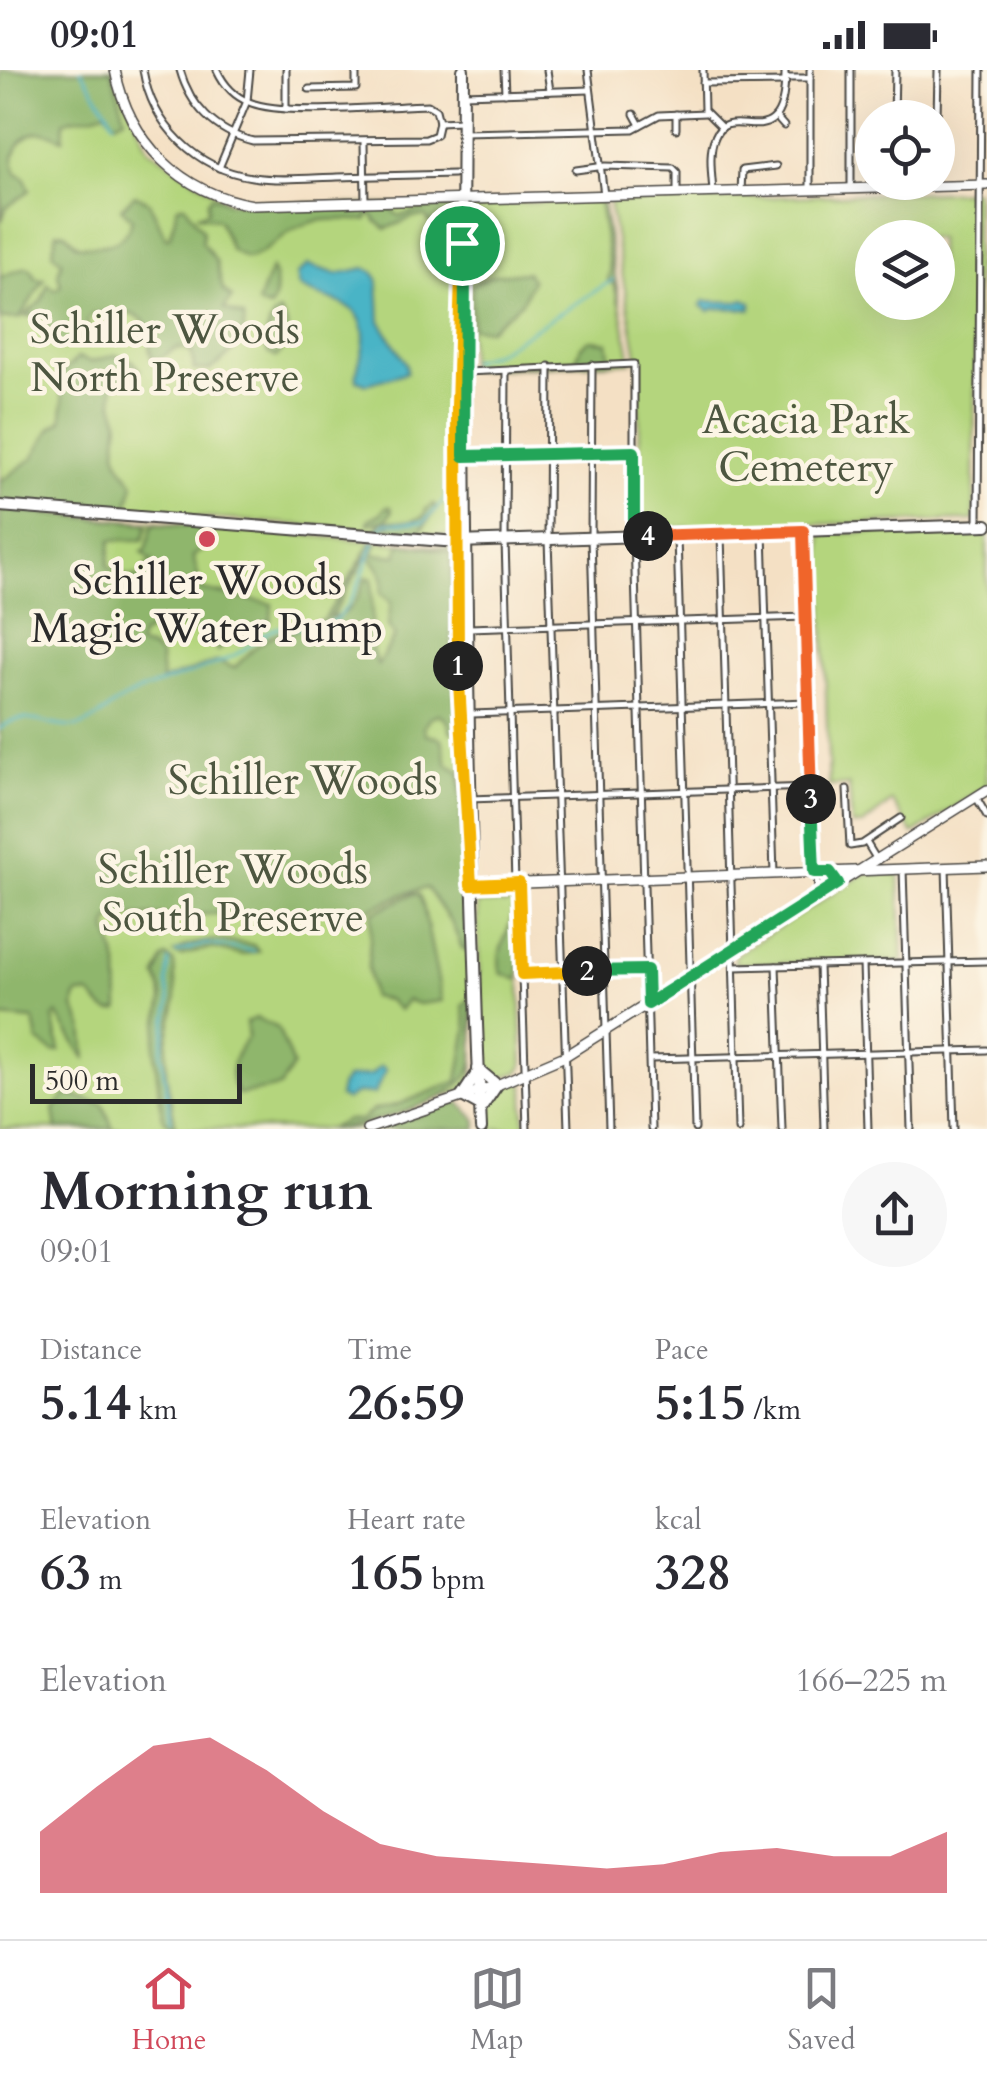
<!DOCTYPE html>
<meta charset="utf-8">
<style>
body{margin:0;font-family:Cardo,serif;background:#f7f7f7;color:#2b2b33;height:100vh;display:flex;flex-direction:column;font-size:38px;white-space:nowrap}
*{box-sizing:border-box;margin:0}
p{font-size:32px;color:#7c7c81}
.icon{flex:none;width:55px;height:55px;fill:none;stroke:currentColor;stroke-width:2;stroke-linecap:round;stroke-linejoin:round}
.map{position:relative;height:1059px;overflow:hidden}
.sheet{display:flex;flex-direction:column;background:#fff;flex:1}
.sheet>*{flex:none}
.controls{position:absolute;left:855px;top:30px;display:grid;gap:20px}
.controls a{display:grid;place-items:center;width:100px;height:100px;border-radius:50%;background:#fff;box-shadow:0 10px 40px #0002;font-size:50px}
.scale{position:absolute;left:30px;bottom:25px;width:212px;box-sizing:border-box;padding-left:10px;border:5px solid #2b2b2b;border-top:0;font-size:28px;line-height:35px;white-space:nowrap;color:#2b2b2b;-webkit-text-stroke:8px #fcf5e5;paint-order:stroke}
.pin{position:absolute;display:grid;place-items:center;width:85px;height:85px;color:#fff;margin:-42px;border:5px solid #fff;border-radius:50%;box-shadow:0 2px 10px #0007}
.km{position:absolute;width:50px;height:50px;margin:-25px;border-radius:50%;background:#222;color:#fff;font-size:28px;line-height:50px;text-align:center}
.round{display:grid;place-items:center;flex:none;width:105px;height:105px;border-radius:52px;background:#f7f7f7}
.overview{display:flex;align-items:center;justify-content:space-between;height:170px;padding:0 40px}
h1{font-size:55px;font-weight:800;line-height:75px}
.metrics{display:grid;grid-template-columns:repeat(3,1fr);gap:15px;height:170px;padding:10px 40px}
.metrics div{display:grid;align-content:center}
.metrics b{font-size:50px;font-weight:800}
.metrics small{font-size:28px;font-weight:400}
.metrics p{font-size:28px}
.chart{height:280px;padding:20px 40px}
.chart p{display:flex;justify-content:space-between}
.chart svg{width:100%;height:180px;margin-top:10px;fill:#d1495b;opacity:.7}
.status{display:flex;justify-content:space-between;align-items:center;height:70px;padding:0 50px;background:#fff;direction:ltr}
.status svg{height:28px;fill:currentColor}
.tab-bar{display:flex;justify-content:space-around;align-items:center;height:140px;border-top:2px solid #e1e1e2;background:#fff;font-size:28px;color:#7c7c81}
.tab-bar a{display:grid;justify-items:center;gap:5px}
.tab-bar .current{color:#d1495b}
.map>svg:first-child{display:block}
.green{fill:#b4d57d;stroke:#708054;stroke-width:2.5;fill-rule:evenodd}
.forest{fill:#8fb66c;stroke:#5d704c;stroke-width:2.5;fill-rule:evenodd}
.water{fill:#49b4c6;stroke:#3a7078;stroke-width:2.5}
.lines{fill:none;stroke-linecap:round;stroke-linejoin:round}
.stream{stroke:#49b4c6;stroke-width:2.5}
.street-casing{stroke:#494642;stroke-width:9}
.secondary-casing{stroke:#494642;stroke-width:12}
.primary-casing{stroke:#494642;stroke-width:14}
.street{stroke:#fff;stroke-width:5}
.secondary{stroke:#fff;stroke-width:9}
.primary{stroke:#fff;stroke-width:10}
.split-1-casing{stroke:#fff;stroke-width:20}
.split-2-casing{stroke:#fff;stroke-width:20}
.split-3-casing{stroke:#fff;stroke-width:20}
.split-4-casing{stroke:#fff;stroke-width:20}
.split-5-casing{stroke:#fff;stroke-width:20}
.split-1{stroke:#f5b400;stroke-width:12}
.split-2{stroke:#f5b400;stroke-width:12}
.split-3{stroke:#22a559;stroke-width:12}
.split-4{stroke:#f0652b;stroke-width:12}
.split-5{stroke:#22a559;stroke-width:12}
.poi-dot{fill:#d1495b;stroke:#fcf5e5;stroke-width:4}
.labels{text-anchor:middle;dominant-baseline:central;stroke-width:9;stroke-linejoin:round;paint-order:stroke}
.park-label{font-size:42px;fill:#4d5640;stroke:#fcf5e5}
.poi-label{font-size:42px;fill:#2b2b2b;stroke:#fcf5e5}
</style>
<div class="status"><b>09:01</b><svg viewBox="0 0 49 12"><path d="M0 12V9h3v3zM5 12V6h3v6zM10 12V3h3v9zM15 12V0h3v12zM26 1h20v11H26zM47 4h2v5h-2z"/></svg></div>
<div class="map">
<svg width="987" height="1059" viewBox="0 0 987 1059">
<rect width="100%" height="100%" fill="#fcf5e5"/>
<filter id="ink" filterUnits="userSpaceOnUse"><feTurbulence type="fractalNoise" baseFrequency=".01" numOctaves="2"/><feDisplacementMap in="SourceGraphic" scale="20" xChannelSelector="R" yChannelSelector="G"/><feConvolveMatrix kernelMatrix="1 2 1 2 8 2 1 2 1" color-interpolation-filters="sRGB"/></filter>
<filter id="wash" filterUnits="userSpaceOnUse"><feTurbulence type="fractalNoise" baseFrequency=".0048" numOctaves="4" result="noise"/><feDisplacementMap in="SourceGraphic" scale="40" xChannelSelector="R" yChannelSelector="G"/><feGaussianBlur stdDeviation="2.25" result="paint"/><feColorMatrix in="noise" values="0 0 0 0 0 0 0 0 0 0 0 0 0 0 0 0 0 1.4 0 .05"/><feComposite in="paint" operator="in"/></filter>
<g filter="url(#wash)">
<rect width="100%" height="100%" fill="#f4e0c4"/>
<g class="green">
<path d="M0 0H113L148 79 229 132 457 136 454 464 451 466 0 433Z"/>
<path d="M976 121 974 450 640 459 639 296 609 132ZM872 168H938V232H872Z"/>
<path d="M601 130 631 292 469 300 468 135Z"/>
<path d="M0 439 452 478 474 956 473 1005 466 1019 355 1059H0Z"/>
<path d="M987 458V716L913 764 892 731 863 755H852L849 715 829 716 821 464Z"/>
<path d="M899 803 903 891 735 894V885L864 804Z"/>
<path d="M513 817 517 833 523 996 519 1002 495 1010 483 1001 477 834 496 833V829L502 834 511 833Z"/>
<path d="M517 1011 524 1015 525 1059H486C487 1029 487 1022 517 1011Z"/>
</g>
<g class="forest">
<path d="M0 0H111L125 47 115 52 105 41C92 49 79 45 64 52L63 69C56 66 47 61 38 62 19 65 9 87 16 103L24 107 30 120 6 138 2 151Z"/>
<path d="M135 125 149 132 166 168 170 167 177 138 180 135H185L203 161 202 172 216 191 223 220 232 228 224 239 244 247C247 272 229 287 209 300H194L192 283C175 270 168 288 153 290 148 280 150 276 149 265 148 237 111 242 92 244 81 255 93 261 97 271L84 277 70 272 62 278 50 272 46 246H25L42 230 48 214 55 220 61 216 58 204 62 191 52 183 57 162 65 163 77 175C102 178 125 176 132 149L121 138Z"/>
<path d="M212 126 229 132 388 137 399 146C418 142 436 133 455 138V163L449 170H442L425 146 411 148 386 159 376 151 371 142 366 150C340 150 318 146 294 159 277 169 265 185 246 188L231 180 219 150 198 145 208 141V131Z"/>
<path d="M599 131 603 133 619 233 614 214 608 211 610 201Z"/>
<path d="M26 197 31 199 36 209H44L20 248 0 249V207Z"/>
<path d="M271 199C277 208 277 229 270 238L259 235 258 232Z"/>
<path d="M526 202 532 210 522 232 489 259 472 258V214L493 205Z"/>
<path d="M279 242C292 255 290 276 276 287L268 283C262 273 269 247 279 242Z"/>
<path d="M590 270 608 272 611 293 470 300 576 290 581 276Z"/>
<path d="M115 285 133 291 140 300 128 308H113V334L119 351 116 381 120 394 134 414 127 437 119 441 0 431V412L33 388 51 358 62 351 63 331 58 306 78 288 91 292Z"/>
<path d="M433 434 437 438 420 462H394L389 455 381 462 375 461 382 451 368 454 369 449 380 444 386 437H391L392 442 385 451H413L424 446 426 439Z"/>
<path d="M0 440 145 453 148 456 143 470H111L108 496 128 507 143 506 145 496 152 491 142 482 146 480 153 454 194 456 202 462 207 478 193 486 202 520 272 534 271 550 254 556 245 566 233 568 217 581 212 566C186 557 169 551 142 564L138 575 151 578 160 586 162 611 218 591 234 598C249 584 264 565 285 561L290 563 302 555 324 550 373 470 377 473 373 484 397 486 400 473 452 482V583L458 662H451L447 650 439 644 430 647 424 657 426 664 442 669 447 694 460 702 468 881 462 878 452 854 427 818 406 823 370 839 118 847 109 851 107 857 118 894 119 940C102 947 100 931 89 924H78L75 929 74 938 83 956 86 990 57 944 53 947 60 981 54 982 38 971 34 950 0 947ZM366 487H370C379 499 386 505 381 523L391 532 388 556 395 566 378 595 372 581V509L366 507C360 525 351 546 331 547Z"/>
<path d="M412 824 419 825 423 835 442 931 419 934 407 930 399 940 388 930 372 927 368 897 372 843Z"/>
<path d="M517 836 520 908 516 909 501 903C493 878 513 862 513 838Z"/>
<path d="M216 870 253 875 259 881 242 885 211 878 179 886 174 883 189 875Z"/>
<path d="M167 887 174 893 176 931 167 971 166 1004 176 1058 163 1049C160 1024 155 1000 155 976 156 951 170 928 156 906L163 889Z"/>
<path d="M470 928C471 949 477 979 471 999 461 1030 359 1059 329 1059L347 1050 360 1051 373 1040 397 1035 458 1011 467 958 463 936Z"/>
<path d="M256 948 278 958 293 996 280 1017 239 1025C224 1006 234 984 248 967L246 952Z"/>
<path d="M66 1024 103 1034 113 1059H57L54 1039Z"/>
<path d="M459 1032 477 1050V1059H377Z"/>
</g>
<g class="water">
<path d="M308 195 337 204 365 198 373 202 378 209 380 251 406 293 407 302 367 314 357 310C355 296 364 284 364 270 365 227 325 233 299 217L296 205Z"/>
<path d="M744 229 751 232V239L716 238 709 241 701 235 704 231 736 232Z"/>
<path d="M381 996 386 1000 374 1024 356 1023 346 1030 339 1027 341 1016 347 1008 371 1005Z"/>
</g>
<g class="lines">
<g class="stream">
<path d="M81 0 114 52"/>
<path d="M471 291 497 282 613 210"/>
<path d="M378 461 386 453 424 452 445 430 447 308 452 296"/>
<path d="M0 659C23 636 50 661 79 656 96 652 110 636 125 628 160 611 199 603 233 586 247 579 257 567 272 560 291 551 314 565 332 552 355 536 365 496 374 471"/>
<path d="M176 883 206 874 254 881"/>
<path d="M169 891 167 913 170 932 161 984 171 1051"/>
</g>
</g>
</g>
<g filter="url(#ink)">
<g class="lines">
<g class="street-casing">
<g id="street">
<path d="M143 0C152 55 196 99 252 107 280 111 309 108 337 107 376 106 415 105 454 104"/>
<path d="M180 0C190 36 215 62 253 71L426 69 436 65 439 52"/>
<path d="M217 0C224 15 233 26 249 32 284 47 386 36 428 35L436 40 439 52"/>
<path d="M504 0 505 23"/>
<path d="M547 0 550 21"/>
<path d="M588 0 604 125"/>
<path d="M703 0 704 40 722 58"/>
<path d="M786 8H810"/>
<path d="M703 13 786 12"/>
<path d="M309 19 356 18V0"/>
<path d="M463 24 590 20"/>
<path d="M286 39V0"/>
<path d="M634 44 640 55"/>
<path d="M676 44V59"/>
<path d="M776 47 784 56"/>
<path d="M894 48 895 0"/>
<path d="M937 48 938 0"/>
<path d="M439 52 461 51"/>
<path d="M463 63 633 59 659 45 705 43"/>
<path d="M364 72 365 131"/>
<path d="M219 98 247 31 250 0"/>
<path d="M576 100 605 96 673 98 677 102V124"/>
<path d="M851 119V0"/>
<path d="M810 120V0"/>
<path d="M713 122C712 106 708 82 715 67 730 29 786 95 785 0"/>
<path d="M741 122 742 100 776 96"/>
<path d="M592 295 591 468 609 1059"/>
<path d="M549 296 548 470 568 1059"/>
<path d="M506 301 505 471 515 813"/>
<path d="M466 302 634 294V467L651 1059"/>
<path d="M467 386 634 381"/>
<path d="M978 452 981 0"/>
<path d="M803 461 814 802"/>
<path d="M763 463 774 804"/>
<path d="M721 464 738 1059"/>
<path d="M677 467 695 1059"/>
<path d="M469 558 806 547"/>
<path d="M472 644 808 632"/>
<path d="M847 719 850 776 862 774 901 748"/>
<path d="M976 727 987 746"/>
<path d="M469 729 811 717"/>
<path d="M866 772 877 790"/>
<path d="M946 797 954 1059"/>
<path d="M903 799 911 1059"/>
<path d="M817 803 818 825"/>
<path d="M519 813 527 1059"/>
<path d="M863 894 868 1059"/>
<path d="M819 895 824 1059"/>
<path d="M776 896 782 1059"/>
<path d="M734 897 987 891"/>
<path d="M522 903 647 900"/>
<path d="M650 989 987 980"/>
</g>
</g>
<g class="secondary-casing">
<g id="secondary">
<path d="M115 0C129 72 180 123 253 135L987 115"/>
<path d="M471 815 987 796"/>
<path d="M367 1059 497 1015 565 986 987 720"/>
</g>
</g>
<g class="primary-casing">
<g id="primary">
<path d="M462 173 465 182C464 474 469 767 481 1059"/>
<path d="M462 176 463 0"/>
<path d="M458 292 456 559 463 660"/>
<path d="M0 436 457 472 987 455"/>
<path d="M478 999 497 1015 482 1037"/>
<path d="M476 1005 462 1026 480 1036"/>
</g>
</g>
<use href="#street" class="street"/>
<use href="#secondary" class="secondary"/>
<use href="#primary" class="primary"/>
</g>
</g>
<g class="lines" filter="url(#ink)">
<g class="split-1-casing">
<path id="split-1" d="M458 596 457 336 462 173"/>
</g>
<g class="split-2-casing">
<path id="split-2" d="M458 596 471 815 519 813 522 904 587 901"/>
</g>
<g class="split-3-casing">
<path id="split-3" d="M587 901 647 900 648 934 838 813 830 802H814L811 729"/>
</g>
<g class="split-4-casing">
<path id="split-4" d="M648 466 803 461 811 729"/>
</g>
<g class="split-5-casing">
<path id="split-5" d="M462 173 465 182 464 386 634 382V467L648 466"/>
</g>
<use href="#split-1" class="split-1"/>
<use href="#split-2" class="split-2"/>
<use href="#split-3" class="split-3"/>
<use href="#split-4" class="split-4"/>
<use href="#split-5" class="split-5"/>
</g>
<circle class="poi-dot" cx="207" cy="469" r="10"/>
<g class="labels">
<g class="park-label">
<text x="165" y="259">Schiller Woods<tspan x="165" dy="48">North Preserve</tspan></text>
<text x="806" y="349">Acacia Park<tspan x="806" dy="48">Cemetery</tspan></text>
<text x="303" y="710">Schiller Woods</text>
<text x="233" y="799">Schiller Woods<tspan x="233" dy="48">South Preserve</tspan></text>
</g>
<g class="poi-label">
<text x="207" y="510">Schiller Woods<tspan x="207" dy="48">Magic Water Pump</tspan></text>
</g>
</g>
</svg>
<div class="controls">
<a><svg class="icon" aria-label="locate" viewBox="0 0 24 24"><circle cx="12" cy="12" r="6"/><path d="M12 2v4M12 18v4M2 12h4M18 12h4"/></svg></a>
<a><svg class="icon" aria-label="layers" viewBox="0 0 24 24"><path d="M12 4l9 5-9 5-9-5zM3 14l9 5 9-5"/></svg></a>
</div>
<div class="scale">500 m</div>
<div class="pin" style="left:462px;top:173px;background:#1e9e55"><svg class="icon" aria-label="arrive" viewBox="0 0 24 24"><path d="M6 21V4h12l-3 4 3 4H6"/></svg></div>
<b class="km" style="left:458px;top:596px">1</b>
<b class="km" style="left:587px;top:901px">2</b>
<b class="km" style="left:811px;top:729px">3</b>
<b class="km" style="left:648px;top:466px">4</b>
</div>
<section class="sheet">
<div class="overview"><div><h1>Morning run</h1><p>09:01</p></div><a class="round"><svg class="icon" aria-label="share" viewBox="0 0 24 24"><path d="M12 15V3M7 8l5-5 5 5M5 13v7h14v-7"/></svg></a></div>
<div class="metrics">
<div><p>Distance</p><b>5.14<small> km</small></b></div>
<div><p>Time</p><b>26:59</b></div>
<div><p>Pace</p><b>5:15<small> /km</small></b></div>
</div>
<div class="metrics">
<div><p>Elevation</p><b>63<small> m</small></b></div>
<div><p>Heart rate</p><b>165<small> bpm</small></b></div>
<div><p>kcal</p><b>328</b></div>
</div>
<div class="chart"><p><span>Elevation</span>166–225 m</p>
<svg viewBox="0 0 160 44" preserveAspectRatio="none"><path d="M0 44V29L10 18L20 8L30 6L40 14L50 24L60 32L70 35L80 36L90 37L100 38L110 37L120 34L130 33L140 35L150 35L160 29V44z"/></svg>
</div>
</section>
<nav class="tab-bar">
<a class="current"><svg class="icon" aria-label="home" viewBox="0 0 24 24"><path d="M3 11l9-7 9 7M6 9v11h12V9"/></svg>Home</a>
<a><svg class="icon" aria-label="map" viewBox="0 0 24 24"><path d="M3 6l6-2 6 2 6-2v14l-6 2-6-2-6 2zM9 4v14M15 6v14"/></svg>Map</a>
<a><svg class="icon" aria-label="saved" viewBox="0 0 24 24"><path d="M7 4h10v16l-5-4-5 4z"/></svg>Saved</a>
</nav>
